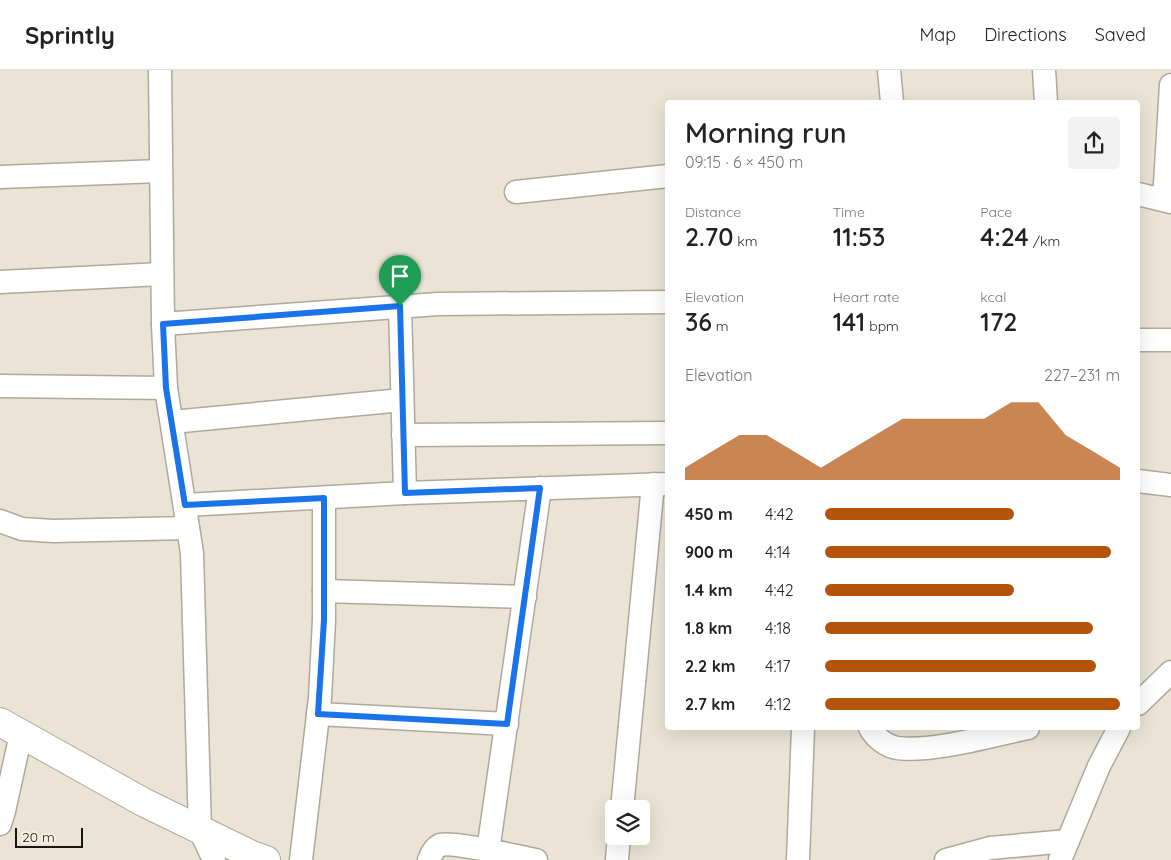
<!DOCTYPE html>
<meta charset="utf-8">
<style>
body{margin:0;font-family:Quicksand,sans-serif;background:#f2f2f2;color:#222;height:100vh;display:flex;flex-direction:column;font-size:19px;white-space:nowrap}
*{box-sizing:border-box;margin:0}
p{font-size:16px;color:#767676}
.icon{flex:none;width:28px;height:28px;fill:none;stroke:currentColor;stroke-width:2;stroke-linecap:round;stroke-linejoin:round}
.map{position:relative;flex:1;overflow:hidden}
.sheet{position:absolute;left:665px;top:30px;width:475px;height:630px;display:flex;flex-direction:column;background:#fff;border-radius:5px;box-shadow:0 5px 20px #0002}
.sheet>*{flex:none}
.buttons{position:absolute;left:605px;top:730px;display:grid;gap:10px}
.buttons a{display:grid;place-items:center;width:45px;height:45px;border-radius:5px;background:#fff;box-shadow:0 5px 20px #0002;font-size:25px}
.scale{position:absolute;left:15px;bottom:12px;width:68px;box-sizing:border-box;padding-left:5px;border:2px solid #191612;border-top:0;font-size:14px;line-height:18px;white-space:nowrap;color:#191612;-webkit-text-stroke:4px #f8f1e3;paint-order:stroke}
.pin{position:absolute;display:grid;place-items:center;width:42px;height:42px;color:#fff;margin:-51px -21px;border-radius:50% 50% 50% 0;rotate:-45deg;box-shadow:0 0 5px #0007}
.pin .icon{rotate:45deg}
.round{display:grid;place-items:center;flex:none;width:52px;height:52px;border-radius:5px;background:#f2f2f2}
.head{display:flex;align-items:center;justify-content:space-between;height:85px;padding:0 20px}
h1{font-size:28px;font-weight:600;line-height:38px}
.figures{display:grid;grid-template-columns:repeat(3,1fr);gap:8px;height:85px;padding:5px 20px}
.figures div{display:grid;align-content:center}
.figures b{font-size:25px;font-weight:600}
.figures small{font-size:14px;font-weight:400}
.figures p{font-size:14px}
.chart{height:140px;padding:10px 20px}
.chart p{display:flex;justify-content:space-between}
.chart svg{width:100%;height:90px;margin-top:5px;fill:#b45309;opacity:.7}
ul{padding:0 20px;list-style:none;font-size:16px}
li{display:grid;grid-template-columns:80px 60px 1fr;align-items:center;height:38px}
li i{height:12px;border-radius:6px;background:#b45309}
header{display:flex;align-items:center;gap:30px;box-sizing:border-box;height:70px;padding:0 25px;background:#fff;border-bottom:1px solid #e0e0e0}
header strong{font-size:24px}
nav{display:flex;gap:28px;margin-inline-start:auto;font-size:18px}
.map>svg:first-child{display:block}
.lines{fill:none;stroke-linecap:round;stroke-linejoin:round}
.minor-casing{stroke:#afa99c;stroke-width:25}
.tertiary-casing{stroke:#afa99c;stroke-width:30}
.minor{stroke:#fff;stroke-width:22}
.tertiary{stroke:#fff;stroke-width:28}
.route-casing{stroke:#fff;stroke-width:10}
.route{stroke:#1a73e8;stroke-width:6}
</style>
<header>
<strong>Sprintly</strong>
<nav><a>Map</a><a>Directions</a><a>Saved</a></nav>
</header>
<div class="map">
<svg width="1171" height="790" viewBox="0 0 1171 790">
<rect width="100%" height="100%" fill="#eae3d6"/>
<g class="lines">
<g class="minor-casing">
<g id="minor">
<path d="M160 0 163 254 166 318 192 483 200 760 214 790"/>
<path d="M889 0 892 32"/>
<path d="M1044 0 1046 32"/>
<path d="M0 107 161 101"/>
<path d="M516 122 668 106"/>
<path d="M1138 124 1171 132"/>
<path d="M1164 130 1171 15"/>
<path d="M0 212 162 204"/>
<path d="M400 236 405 423"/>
<path d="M163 254 438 234 667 232"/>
<path d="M1138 270H1171"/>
<path d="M0 316 166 318"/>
<path d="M172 352 402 330"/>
<path d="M403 365 668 363"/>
<path d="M1138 411 1171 415"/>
<path d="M185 435 405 423 668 414"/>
<path d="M0 451 22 459 53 461 188 458"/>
<path d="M324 521 525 527"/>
<path d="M1138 634 1171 602"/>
<path d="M318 644 507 654"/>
<path d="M870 658C876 668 886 676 897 678 931 683 993 665 1028 658"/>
<path d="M622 739 653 414"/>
<path d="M0 754 4 741 21 664"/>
<path d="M488 781 540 418"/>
<path d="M301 790 320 628 324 550V428"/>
<path d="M429 790C431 784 434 778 440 775 453 771 519 787 536 790"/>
<path d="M617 790 619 766"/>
<path d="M798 790 803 658"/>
<path d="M946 790 990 778 1068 771"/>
<path d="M1060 790 1099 696 1119 658"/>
</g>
</g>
<g class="tertiary-casing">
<path id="tertiary" d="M0 652 143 732 254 786 266 790"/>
</g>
<use href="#minor" class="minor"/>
<use href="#tertiary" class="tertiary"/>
</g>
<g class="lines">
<g class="route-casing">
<path id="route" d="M400 236 405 423 540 418 507 654 318 644 324 550V428L185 435 166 318 163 254Z"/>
</g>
<use href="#route" class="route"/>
</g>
</svg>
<div class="buttons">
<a><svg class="icon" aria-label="layers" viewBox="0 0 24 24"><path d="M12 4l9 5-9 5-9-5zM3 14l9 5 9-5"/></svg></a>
</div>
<div class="scale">20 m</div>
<div class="pin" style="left:400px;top:236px;background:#1e9e55"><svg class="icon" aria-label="arrive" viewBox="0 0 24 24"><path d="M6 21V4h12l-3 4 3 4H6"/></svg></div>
<section class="sheet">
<div class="head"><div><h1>Morning run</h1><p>09:15 · 6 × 450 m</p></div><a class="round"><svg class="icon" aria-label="share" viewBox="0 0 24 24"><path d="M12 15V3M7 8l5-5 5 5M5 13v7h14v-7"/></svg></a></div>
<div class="figures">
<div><p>Distance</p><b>2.70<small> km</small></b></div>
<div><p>Time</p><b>11:53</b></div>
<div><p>Pace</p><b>4:24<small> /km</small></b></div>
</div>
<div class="figures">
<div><p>Elevation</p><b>36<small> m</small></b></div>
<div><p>Heart rate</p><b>141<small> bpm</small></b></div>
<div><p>kcal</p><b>172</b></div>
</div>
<div class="chart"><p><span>Elevation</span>227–231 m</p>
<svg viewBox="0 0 160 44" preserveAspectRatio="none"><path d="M0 44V38L10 30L20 22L30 22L40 30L50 38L60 30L70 22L80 14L90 14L100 14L110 14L120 6L130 6L140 22L150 30L160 38V44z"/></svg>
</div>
<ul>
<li><b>450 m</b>4:42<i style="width:64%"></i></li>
<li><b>900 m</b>4:14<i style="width:97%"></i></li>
<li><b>1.4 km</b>4:42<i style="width:64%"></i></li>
<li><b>1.8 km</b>4:18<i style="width:91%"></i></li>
<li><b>2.2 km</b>4:17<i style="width:92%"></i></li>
<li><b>2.7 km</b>4:12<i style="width:100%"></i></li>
</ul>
</section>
</div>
